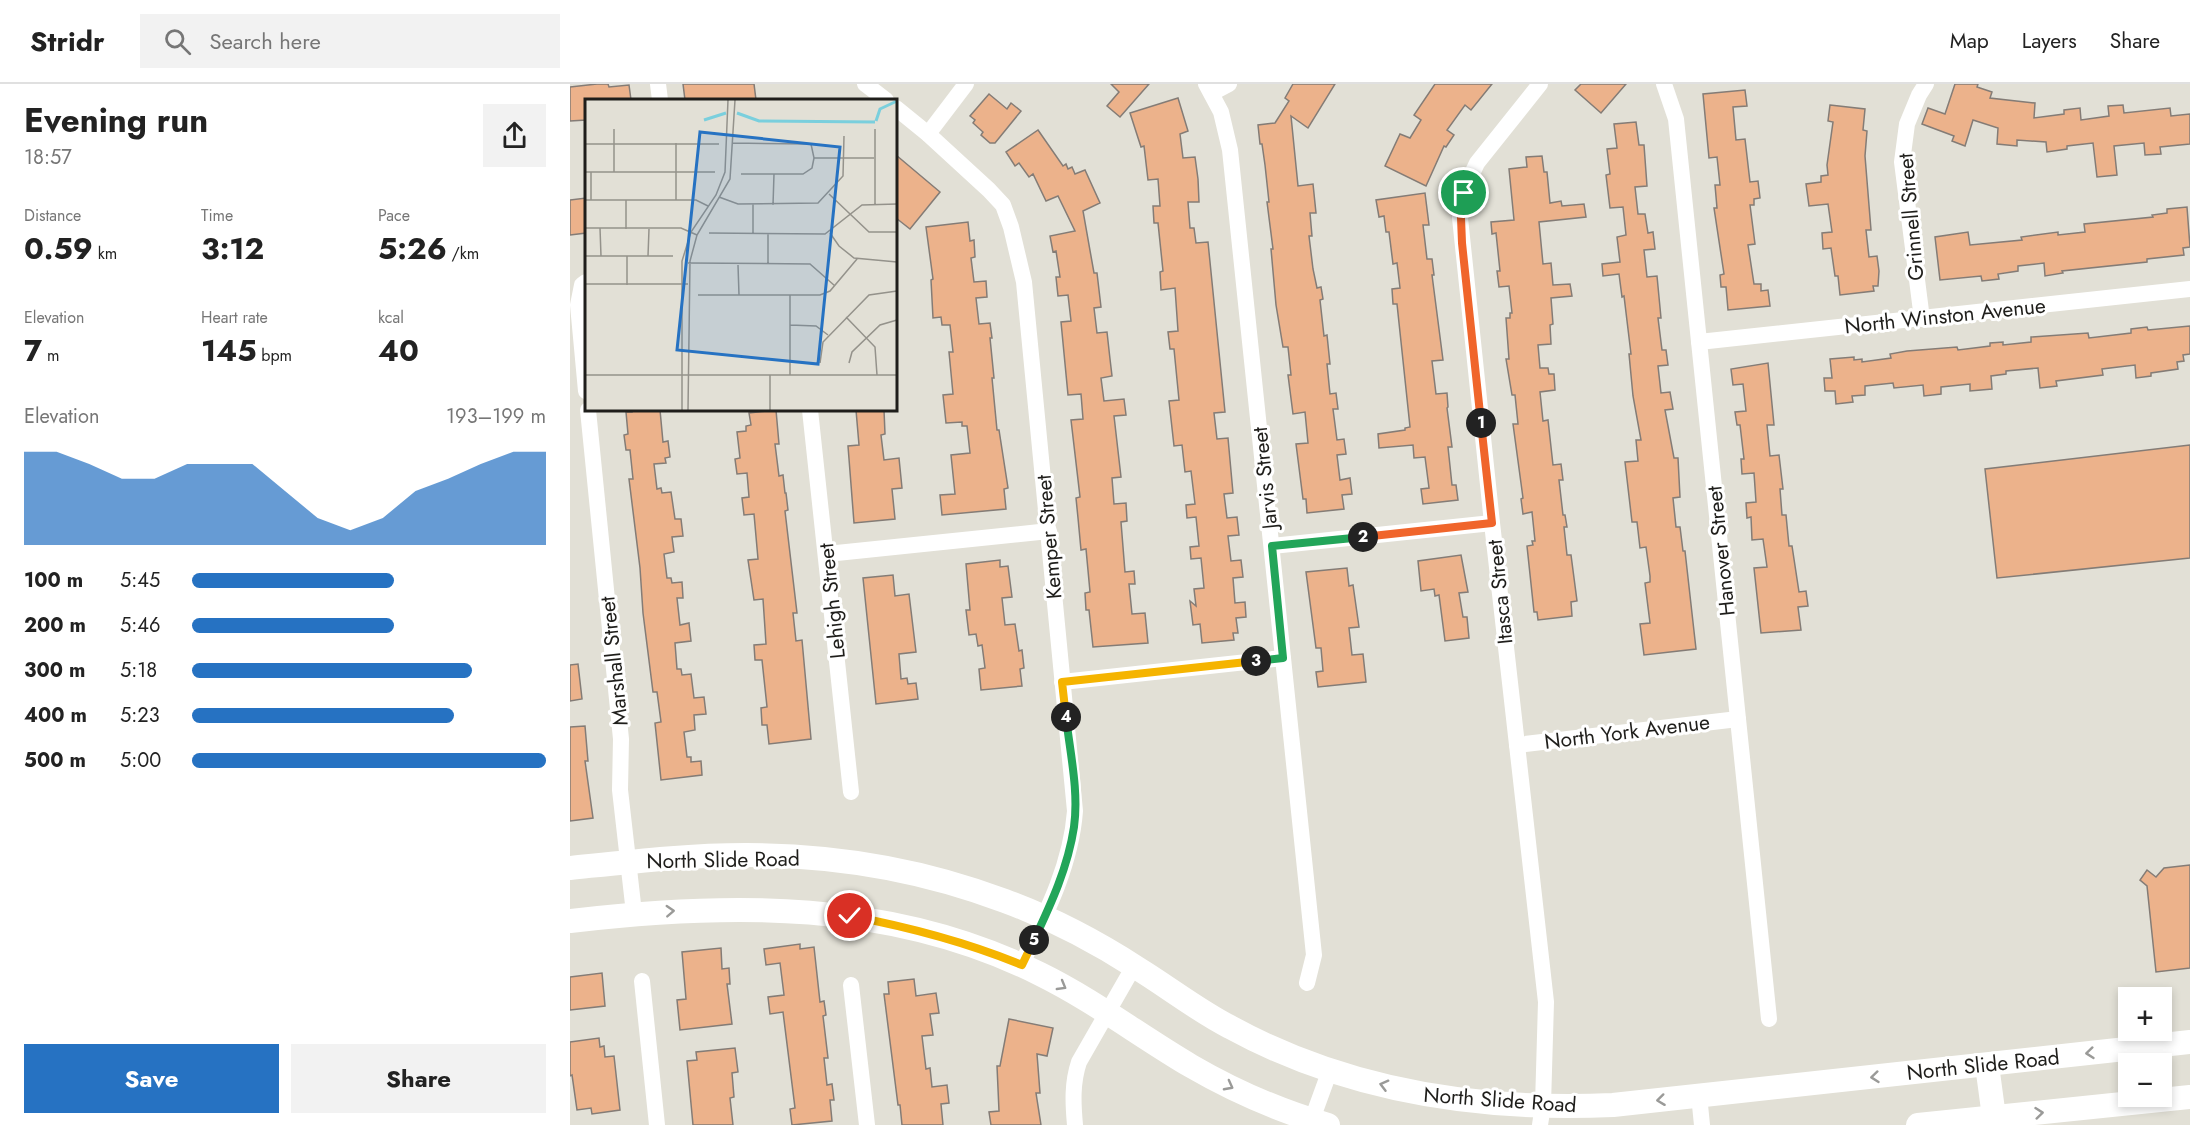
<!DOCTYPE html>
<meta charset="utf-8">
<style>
body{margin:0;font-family:Jost,sans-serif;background:#f2f2f2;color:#222;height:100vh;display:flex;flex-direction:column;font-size:22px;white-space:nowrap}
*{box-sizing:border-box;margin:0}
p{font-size:20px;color:#767676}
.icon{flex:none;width:33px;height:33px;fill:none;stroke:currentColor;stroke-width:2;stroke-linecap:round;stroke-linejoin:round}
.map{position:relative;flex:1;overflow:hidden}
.panel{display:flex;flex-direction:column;background:#fff;width:570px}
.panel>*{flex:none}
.controls{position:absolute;left:1548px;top:903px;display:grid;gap:12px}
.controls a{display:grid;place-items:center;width:54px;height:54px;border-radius:0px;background:#fff;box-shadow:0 3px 9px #0003;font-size:30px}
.pin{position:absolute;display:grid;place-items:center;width:51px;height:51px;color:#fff;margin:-26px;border:3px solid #fff;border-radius:50%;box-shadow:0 2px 6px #0007}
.km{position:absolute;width:30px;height:30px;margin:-15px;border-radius:50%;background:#222;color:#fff;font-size:16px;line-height:30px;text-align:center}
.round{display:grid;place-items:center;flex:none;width:63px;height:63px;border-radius:0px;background:#f2f2f2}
.head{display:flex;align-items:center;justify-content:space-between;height:102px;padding:0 24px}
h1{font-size:33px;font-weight:700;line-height:45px}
.figures{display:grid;grid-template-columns:repeat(3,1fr);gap:9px;height:102px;padding:6px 24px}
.figures div{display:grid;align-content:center}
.figures b{font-size:30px;font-weight:700}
.figures small{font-size:16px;font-weight:400}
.figures p{font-size:16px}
.chart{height:168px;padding:12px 24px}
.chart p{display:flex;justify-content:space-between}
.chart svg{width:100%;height:108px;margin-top:6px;fill:#2672c2;opacity:.7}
.cta{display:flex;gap:12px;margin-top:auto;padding:12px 24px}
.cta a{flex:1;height:69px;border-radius:0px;background:#2672c2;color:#fff;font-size:24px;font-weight:700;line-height:69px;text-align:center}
.cta a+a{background:#f2f2f2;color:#222}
ul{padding:0 24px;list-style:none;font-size:20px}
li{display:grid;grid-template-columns:96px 72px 1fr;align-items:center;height:45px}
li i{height:15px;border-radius:8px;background:#2672c2}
header{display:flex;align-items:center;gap:36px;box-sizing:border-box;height:84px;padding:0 30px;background:#fff;border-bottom:2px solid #e0e0e0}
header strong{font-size:28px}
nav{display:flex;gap:33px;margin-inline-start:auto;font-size:21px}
.search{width:420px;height:54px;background:#f2f2f2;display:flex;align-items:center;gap:15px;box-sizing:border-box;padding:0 21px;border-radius:0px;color:#767676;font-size:22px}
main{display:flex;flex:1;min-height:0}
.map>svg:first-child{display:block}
.building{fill:#ecb28b;stroke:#847c76;stroke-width:1.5}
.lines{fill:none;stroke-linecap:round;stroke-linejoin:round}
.minor{stroke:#fff;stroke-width:16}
.secondary{stroke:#fff;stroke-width:24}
.oneway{stroke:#9a9a98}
.split-1-casing{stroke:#fff;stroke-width:12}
.split-2-casing{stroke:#fff;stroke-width:12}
.split-3-casing{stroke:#fff;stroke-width:12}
.split-4-casing{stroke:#fff;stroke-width:12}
.split-5-casing{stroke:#fff;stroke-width:12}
.split-6-casing{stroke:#fff;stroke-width:12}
.split-1{stroke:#f0652b;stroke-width:8}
.split-2{stroke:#f0652b;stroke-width:8}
.split-3{stroke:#22a559;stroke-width:8}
.split-4{stroke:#f5b400;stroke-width:8}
.split-5{stroke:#22a559;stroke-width:8}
.split-6{stroke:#f5b400;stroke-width:8}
.labels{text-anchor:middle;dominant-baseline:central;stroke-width:6;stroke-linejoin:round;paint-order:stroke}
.street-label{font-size:21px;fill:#1f1e1b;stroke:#fff}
.inset-river{fill:none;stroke:#7acfdd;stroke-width:3}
.inset-road{fill:none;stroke:#94928b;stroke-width:1.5}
.view{fill:#2672c2;fill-opacity:0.15;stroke:#2672c2;stroke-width:3}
.inset-edge{fill:none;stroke:#1f1e1b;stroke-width:3}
</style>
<header>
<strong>Stridr</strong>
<div class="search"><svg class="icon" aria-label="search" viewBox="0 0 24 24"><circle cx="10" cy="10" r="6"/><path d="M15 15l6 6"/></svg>Search here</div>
<nav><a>Map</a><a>Layers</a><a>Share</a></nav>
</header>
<main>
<section class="panel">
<div class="head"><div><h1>Evening run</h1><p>18:57</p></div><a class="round"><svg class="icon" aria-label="share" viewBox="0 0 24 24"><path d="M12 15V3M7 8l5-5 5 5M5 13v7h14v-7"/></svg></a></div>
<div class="figures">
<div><p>Distance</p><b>0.59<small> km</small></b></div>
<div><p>Time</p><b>3:12</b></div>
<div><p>Pace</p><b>5:26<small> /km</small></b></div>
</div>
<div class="figures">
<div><p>Elevation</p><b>7<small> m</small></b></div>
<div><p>Heart rate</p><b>145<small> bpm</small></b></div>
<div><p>kcal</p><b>40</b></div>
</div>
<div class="chart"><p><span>Elevation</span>193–199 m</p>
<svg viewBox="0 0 160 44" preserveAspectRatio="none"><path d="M0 44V6L10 6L20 11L30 17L40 17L50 11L60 11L70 11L80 22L90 33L100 38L110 33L120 22L130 17L140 11L150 6L160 6V44z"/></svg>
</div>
<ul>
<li><b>100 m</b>5:45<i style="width:57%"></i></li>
<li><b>200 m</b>5:46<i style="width:57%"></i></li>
<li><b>300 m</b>5:18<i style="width:79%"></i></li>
<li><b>400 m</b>5:23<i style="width:74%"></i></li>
<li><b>500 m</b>5:00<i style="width:100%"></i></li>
</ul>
<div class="cta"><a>Save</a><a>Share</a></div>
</section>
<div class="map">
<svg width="1620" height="1041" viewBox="0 0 1620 1041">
<rect width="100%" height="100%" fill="#e2e0d6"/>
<g class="building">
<path d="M27 0H38L39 3 59 1 61 16H16V36L0 37V3Z"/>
<path d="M113 0H184L186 16H115Z"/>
<path d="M541 0H579L550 33 537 22 549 8Z"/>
<path d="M723 0H765L738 44 721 32 728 102 743 100 746 129H740L742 152H739L743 185 747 204 751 203 753 215 750 216 754 252 757 251 760 280H757L760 310 766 309 768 325H763L767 356 774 355 776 370 767 371 770 396 780 394 782 410 772 411 774 425 737 429 736 415H733L726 360 738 359 735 328 723 330 718 291H721L718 263H713L706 221 701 165H703L697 118H699L695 81 692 60H690L688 41 705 39 719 17 715 14Z"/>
<path d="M865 0H922L901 26 895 21 877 46 884 51 876 63 874 62 856 102 815 82 830 50 840 54 851 36 844 31Z"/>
<path d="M1011 0H1056L1031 29 1005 6Z"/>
<path d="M1385 0H1408L1407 3 1422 8 1420 14 1465 19 1464 34 1494 30V26L1510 24 1511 36 1539 32 1538 22 1553 21 1554 29 1600 24 1601 32 1620 30V60L1590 63 1591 70 1575 71 1574 59 1544 62 1547 91 1527 93 1523 59 1497 62V65L1477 68 1476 58 1447 56V62L1427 60 1428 44 1403 36 1395 62 1382 57 1384 52 1352 40 1358 24 1375 30Z"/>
<path d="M1175 6 1177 22 1163 23 1166 56 1175 55 1180 98 1188 97 1190 114 1184 115V121H1180L1185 160 1178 161 1184 200H1191V207L1198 206 1200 222 1158 226 1156 203H1151L1150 191 1154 190 1144 124H1147L1145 101H1150L1147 73 1139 74 1133 10Z"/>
<path d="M419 10 437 25 441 19 451 27 425 59H420L411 51 413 48 403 39 405 36 400 32Z"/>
<path d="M608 14 618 47 610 50 613 74 625 73 628 95 629 118H618L620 144H624L626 159 638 158 655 328 644 329 647 355 658 354 663 409 654 410 657 434 667 433 669 451 658 452 661 477 671 476 673 493 663 494 665 519 675 518 676 533 666 534 668 549H663L664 556 632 559 630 540 623 541 620 517 626 522 624 505 634 504 631 474 621 475 620 463 629 462 626 433 617 434 616 421 625 420 621 387 615 388 612 361 604 362 599 317 609 316 604 265H600L598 248 608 247 605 204 591 206 590 188 593 187 588 139H584L583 122H590L588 95 578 96 574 62 571 63 560 29Z"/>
<path d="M1260 21 1295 25 1293 46 1297 47 1295 72 1301 146H1296L1299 173 1307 172 1309 187 1308 202H1303L1304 207 1270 211 1268 192H1265L1261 164 1253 165 1252 149 1262 148 1258 120 1239 122 1236 100 1251 98V92L1258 91 1257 81 1263 38 1258 37Z"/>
<path d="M1066 38 1069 61H1074L1077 102 1065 103 1068 130H1075L1078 149 1083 148 1085 165 1074 166 1077 193 1087 192 1091 234H1088L1092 266H1096L1098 281 1088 282 1091 309 1100 308 1103 325 1095 326 1104 374H1108L1110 413 1103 414 1106 443H1110L1113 467H1115L1126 565 1074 571 1070 540 1080 539 1075 499 1080 498V492L1076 463 1070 464 1067 438H1062L1055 378 1068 377 1066 356H1071L1063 312 1059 270H1061L1054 212 1052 213 1049 190 1033 192 1032 180 1050 178 1047 153 1056 151 1053 123 1040 124 1036 91 1040 90 1037 65 1047 64 1044 40Z"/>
<path d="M468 46 493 82 496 80 498 85 502 83 505 90 515 86 530 119 513 127 524 189H527L531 223 524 224 527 249 537 248 540 275 542 292 531 294 534 317 554 315 556 331 544 332 551 393 542 394 544 420 556 419 557 437 551 438 555 488 564 487 565 500H559L562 530 575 529 578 559 523 563 519 526H516L515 509 520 508 516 465 511 466 508 434 506 414 510 413 501 336 513 335 511 310 498 311 491 238 501 237 498 211 488 212 486 193H490L486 167 483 168 480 152 505 147 488 112 476 117 463 90 459 93 449 79 445 82 436 68Z"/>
<path d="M326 71 370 108 340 145 326 134Z"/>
<path d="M972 72 974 88H977L980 119 991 117 992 122 1014 120 1016 133 969 138 973 180 981 179 983 201 1000 200 1002 212 981 214 983 240 980 241 981 260 968 261 970 284H978L979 290H984L985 306 970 308 973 337 978 336 983 381 991 380 993 396H989L993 431H995L997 443H994L997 471H1001L1007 517 1001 518 1002 532 968 536 967 528H964L957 462 963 461 962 457H965L962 428 953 430 951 415 953 414 943 340H948L945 311H942L936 275H939L936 234H940V229H942L939 202 929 203 927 187H930L926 149 922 150 921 138 944 136 939 85 957 83 956 73Z"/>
<path d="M855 109 859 141H853L857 175H862L864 191H862L873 276 862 277 866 310 877 309 878 323 877 324 882 363H878L882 401H886L888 416 853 420 851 405 859 404 855 373 844 374 843 361 809 364 808 350 835 346V344L840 343 827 220H823L822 205 830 204 827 179 823 180 819 148H816L814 132 809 133 806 116Z"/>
<path d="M16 114V149L0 151V116Z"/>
<path d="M1617 123 1620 163 1613 164 1614 171 1577 175V178L1492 187 1493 189 1475 192 1474 179 1448 182V187L1428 190 1429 195 1412 197 1411 192 1370 196 1365 153 1398 148 1400 161 1452 156 1451 153 1488 148V151L1515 148 1514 140 1583 133 1582 131 1597 129V125Z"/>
<path d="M398 138 400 157 404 156 405 173 401 174 404 198 416 197 417 213 406 214 409 240 420 239 422 254H420L424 294H422L427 346H429L438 404 434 405 436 425 372 431 370 411 385 410 381 371 400 369 397 342H392V338L376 339 373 311 383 310 379 268H383L380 241H372L371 233 363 234 361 196 363 195 356 143Z"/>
<path d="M1620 242V270L1613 271 1614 277 1607 278 1608 285 1581 289V292L1566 294 1565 281 1532 285 1533 291 1486 297 1487 302 1470 304 1468 284 1436 287V290L1421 292 1422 305 1400 307V300L1371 303V310L1354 312 1353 301 1324 304 1323 299 1295 302V311L1282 312 1283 318 1266 320 1265 307H1255L1254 294H1262L1260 275 1284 273V276L1292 275V278L1321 274 1320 270 1337 267 1387 263 1388 266 1420 262V259L1433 258V261L1461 258V253L1518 249 1519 254 1561 249V245L1577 243 1578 246Z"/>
<path d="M1198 279 1204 341H1197L1200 372 1209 371 1213 405H1210L1212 431H1216L1219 462H1222L1229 508 1236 507 1238 522 1228 523 1231 546 1191 549 1184 484 1197 483 1193 455 1182 456 1181 433 1177 434 1176 419 1186 418 1184 389 1172 390 1171 375H1174L1170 341H1167L1165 328 1176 327 1173 300 1163 301 1161 285Z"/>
<path d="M62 326H90L93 358 98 357 100 373 95 374 96 379 84 380 87 405 91 404 92 409 101 408 105 435H111L113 452 102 453 104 468 94 470 97 494H101L102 499 112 498 113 514H107L110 541 119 539 121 557 105 559 107 585H111L112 591 121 590 124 614 134 613 136 630 124 631 125 646 114 648 117 673H121V678L131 677 132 691 91 696 85 639 91 638 87 608H83L73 529 70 484 59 395H63L60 366H56L54 351 58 350 56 328H62Z"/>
<path d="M206 326 209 360H205L209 392 213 391 215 409H216L218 426 215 427 227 529H223L226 557 232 556 241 655 199 660 197 641H192L191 624 197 623 192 576H185L184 561 196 560 193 515 184 516 178 476 188 475 184 430 174 431 172 414 179 413 177 389 167 390 165 375 170 374 167 348 176 347V342L181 341 179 329Z"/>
<path d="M286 326H314L315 350 311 351 314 376 329 374 332 404 322 405 325 435 284 439 278 362 289 361Z"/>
<path d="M1620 361V474L1427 494 1415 385Z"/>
<path d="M891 471 898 508 889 509 893 533H897L899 554 875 557 869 511 865 512 864 505 851 507 848 477Z"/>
<path d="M430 476V483L438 482 442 513 432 514 435 541 445 540 449 567 452 566 454 584 450 585 452 602 411 606 409 585 415 584 412 561 408 562 406 550 399 551 396 526H400L396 480Z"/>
<path d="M777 484 779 502 783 501 789 543 779 544 782 571 793 570 796 598 748 603 746 588 753 587 751 564H746L736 488Z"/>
<path d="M323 491 325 512 339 510 346 568 329 570 331 595 337 594 338 600 346 599 348 615 306 620 293 494Z"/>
<path d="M8 580 12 615 0 617V581Z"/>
<path d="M15 642 18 677H15L23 734 0 737V643Z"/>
<path d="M1620 781V884L1586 888 1577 802 1570 796 1577 786 1586 793 1594 784Z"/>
<path d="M230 860V865L244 863 250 918 254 917 256 931 253 932 258 974H254L257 1001 262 1000 264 1016H260L262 1037 222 1041 220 1025 225 1024 213 928 200 930 198 913 214 911 210 879 196 881 194 865Z"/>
<path d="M151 864 152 885 159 884 160 900H157L162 940 110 946 107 916 116 915 112 868Z"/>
<path d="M32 889 35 922 0 926V893Z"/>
<path d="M344 895 346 912 366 909 369 929 360 930 363 951 352 952 356 985 360 984 362 1003 377 1001 379 1019 371 1020 373 1041H332L330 1021H328L314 910H319L318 898Z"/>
<path d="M439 935 483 944 477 972 467 970 470 1009H466L471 1041H421L419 1028 429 1027 427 982H430Z"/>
<path d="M29 954 30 963 34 962 35 973 44 972 50 1026 22 1030 21 1024 7 1026 2 991 0 992V958Z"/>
<path d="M165 964 168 988 162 989 164 1013 160 1014 163 1041H123L117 977 127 976 126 968Z"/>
</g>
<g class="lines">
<g class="minor">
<path d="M88 0 90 16"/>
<path d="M295 0 316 16"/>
<path d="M636 0 651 28 660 66 744 871 737 899"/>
<path d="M1094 0 1106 35 1199 935"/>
<path d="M642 9 659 0"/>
<path d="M326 24 358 50 419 106 433 121 441 143 454 198 505 727C501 782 475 832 451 881"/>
<path d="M358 50 396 0"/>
<path d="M16 198 12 201 8 221 16 307"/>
<path d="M1352 235 1332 78 1337 40 1349 11 1356 0"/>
<path d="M1129 258 1620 205"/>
<path d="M18 326 51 655 50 706 64 829"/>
<path d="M240 326 281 708"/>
<path d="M702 462 922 439"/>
<path d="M257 470 479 447"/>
<path d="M492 598 713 574"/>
<path d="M947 661 1168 635"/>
<path d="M72 897 87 1041"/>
<path d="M281 901 297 1041"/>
<path d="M1129 1011 1132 1041"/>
<path d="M505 1041C503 1019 502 999 509 978L564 882"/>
<path d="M740 1041 760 986"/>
<path d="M970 1041 973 1021 976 918 922 439 890 134 893 109 907 79 970 0"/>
</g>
<g class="secondary">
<path d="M0 784C58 778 117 771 176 771 263 771 353 786 435 817 481 834 525 857 567 884 598 903 627 926 660 943 777 1007 911 1027 1043 1021L1620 958"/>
<path d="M0 837C160 818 322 816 470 890 523 916 570 952 621 982 664 1007 710 1027 758 1041"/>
<path d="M1417 981 1424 1033"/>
<path d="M1348 1041 1620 1013"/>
</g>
</g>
<defs><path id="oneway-chevron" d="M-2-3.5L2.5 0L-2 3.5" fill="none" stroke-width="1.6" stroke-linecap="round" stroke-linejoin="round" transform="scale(1.5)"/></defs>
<g class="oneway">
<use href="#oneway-chevron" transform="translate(100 827) rotate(-3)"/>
<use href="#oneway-chevron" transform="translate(492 902) rotate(30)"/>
<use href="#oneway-chevron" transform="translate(1520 969) rotate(174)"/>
<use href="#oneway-chevron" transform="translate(1305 993) rotate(174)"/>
<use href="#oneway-chevron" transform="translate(814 1001) rotate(-165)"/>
<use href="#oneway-chevron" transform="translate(659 1002) rotate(28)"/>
<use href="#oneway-chevron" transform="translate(1091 1016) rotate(173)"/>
<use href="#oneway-chevron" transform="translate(1469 1029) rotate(-6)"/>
</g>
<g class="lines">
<g class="split-1-casing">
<path id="split-1" d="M894 109 891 134 892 159 911 339"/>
</g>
<g class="split-2-casing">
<path id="split-2" d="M793 453 922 439 911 339"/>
</g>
<g class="split-3-casing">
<path id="split-3" d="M686 577 713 574 702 462 793 453"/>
</g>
<g class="split-4-casing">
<path id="split-4" d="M496 633 492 598 686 577"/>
</g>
<g class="split-5-casing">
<path id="split-5" d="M464 856C481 820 498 783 504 743 509 707 500 669 496 633"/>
</g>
<g class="split-6-casing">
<path id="split-6" d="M280 832C339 843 396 858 452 881L464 856"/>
</g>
<use href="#split-1" class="split-1"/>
<use href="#split-2" class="split-2"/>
<use href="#split-3" class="split-3"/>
<use href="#split-4" class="split-4"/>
<use href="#split-5" class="split-5"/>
<use href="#split-6" class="split-6"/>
</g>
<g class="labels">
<g class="street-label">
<text transform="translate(1341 133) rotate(-95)">Grinnell Street</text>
<text transform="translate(1375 232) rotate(-6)">North Winston Avenue</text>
<text transform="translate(695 394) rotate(-96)">Jarvis Street</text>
<text transform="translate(479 453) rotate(-95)">Kemper Street</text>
<text transform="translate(1151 467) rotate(-96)">Hanover Street</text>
<text transform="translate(930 508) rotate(-96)">Itasca Street</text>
<text transform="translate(262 517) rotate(-96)">Lehigh Street</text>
<text transform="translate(44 577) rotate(-96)">Marshall Street</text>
<text transform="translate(1057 648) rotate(-7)">North York Avenue</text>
<text transform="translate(153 776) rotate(-1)">North Slide Road</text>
<text transform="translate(1413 981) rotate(-6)">North Slide Road</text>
<text transform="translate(930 1016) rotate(4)">North Slide Road</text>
</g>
</g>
<g transform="translate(15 15)">
<rect width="312" height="312" fill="#e2e0d6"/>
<path class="inset-river" d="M152 14 174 22 290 23M119 21 141 14M291 22 295 10 312 2"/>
<path class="inset-road" d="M29 30V73M147 44 226 45 229 59H289M0 45H134M0 73H130M156 75H218L227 69 229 59M244 95 284 133H312M134 98 153 105 233 104 258 77 259 37M0 101H111L123 107M6 101V73M41 101V130M91 101V44M168 105V135M290 105V30M188 106 189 75M0 129H96L112 136M15 129 16 157M124 134 240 135 277 106 312 105M245 134 254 147 269 159 312 163M183 135V165M0 157H88M63 157 64 130M103 164 225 165 250 187M153 166 154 196M0 185H103M42 186V157M113 196H235L245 192 272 160M205 196V276M261 218 290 248 292 276M205 226 231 227 243 236M235 264 238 243 284 196 312 192M264 264 267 253 295 226 312 221M0 276H312M64 276H133M97 311V162L106 133 131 96 140 73 143 1M103 311 105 162 112 136 145 80 150 1M185 311V276"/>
<path class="view" d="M115 33 255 48 233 265 92 251Z"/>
<rect width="312" height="312" class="inset-edge"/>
</g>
</svg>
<div class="controls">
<a>+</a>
<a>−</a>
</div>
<div class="pin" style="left:894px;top:109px;background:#1e9e55"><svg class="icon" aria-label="arrive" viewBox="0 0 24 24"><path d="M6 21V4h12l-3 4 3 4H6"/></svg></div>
<div class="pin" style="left:280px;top:832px;background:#d93025"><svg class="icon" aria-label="check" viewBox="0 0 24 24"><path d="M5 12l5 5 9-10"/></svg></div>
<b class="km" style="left:911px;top:339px">1</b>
<b class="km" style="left:793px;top:453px">2</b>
<b class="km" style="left:686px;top:577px">3</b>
<b class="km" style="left:496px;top:633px">4</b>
<b class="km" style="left:464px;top:856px">5</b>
</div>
</main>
